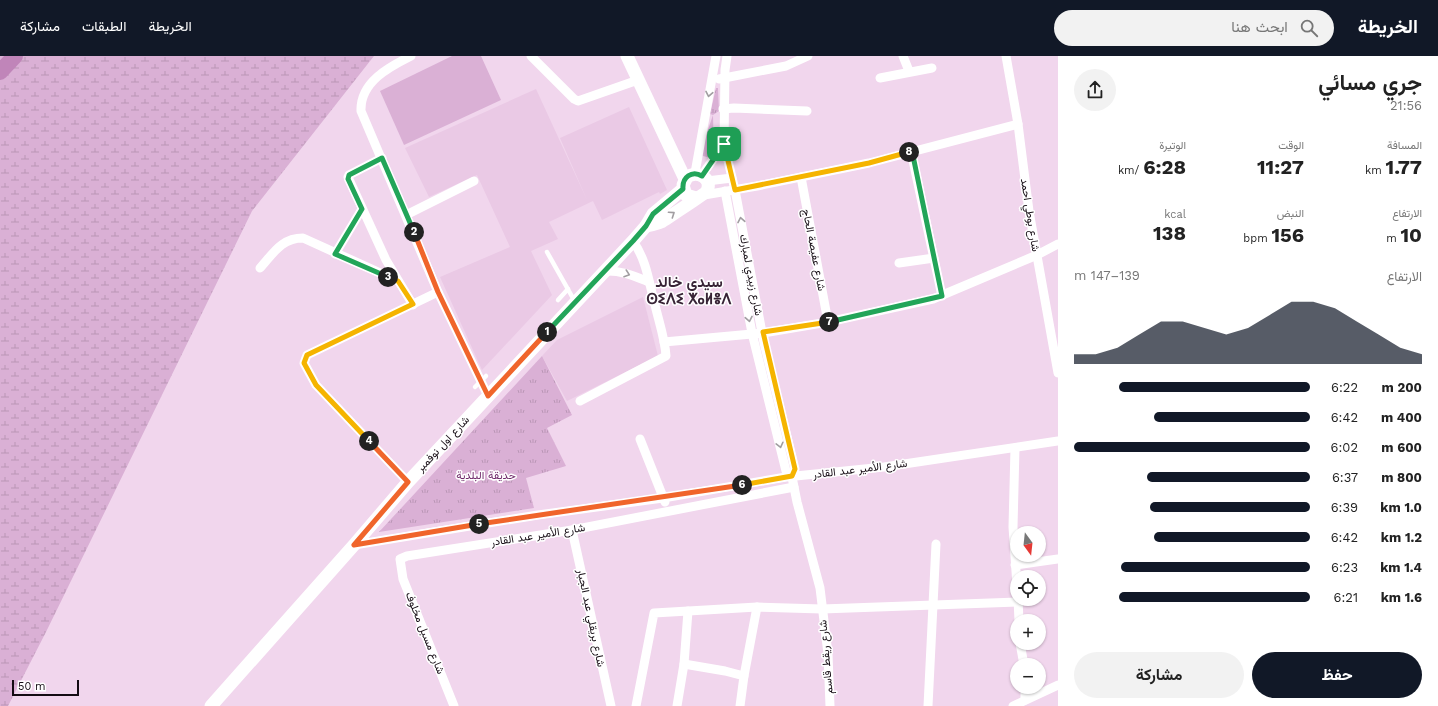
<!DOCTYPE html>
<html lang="ar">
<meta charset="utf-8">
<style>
body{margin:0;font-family:"Work Sans",Vazirmatn,"Noto Sans Tifinagh",sans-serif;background:#f2f2f2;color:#222;direction:rtl;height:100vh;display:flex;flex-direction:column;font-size:15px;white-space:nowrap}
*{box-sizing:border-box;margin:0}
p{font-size:13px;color:#767676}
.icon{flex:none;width:22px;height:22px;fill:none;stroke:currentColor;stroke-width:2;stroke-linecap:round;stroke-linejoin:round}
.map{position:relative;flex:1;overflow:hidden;direction:ltr}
.side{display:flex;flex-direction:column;background:#fff;width:380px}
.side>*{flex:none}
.needle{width:26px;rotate:165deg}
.tools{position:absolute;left:1010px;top:470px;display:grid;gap:8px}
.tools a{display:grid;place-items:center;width:36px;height:36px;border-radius:50%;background:#fff;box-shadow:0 1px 3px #0004;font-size:20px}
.scale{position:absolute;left:12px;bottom:10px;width:67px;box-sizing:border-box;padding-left:4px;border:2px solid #140b13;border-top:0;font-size:11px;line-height:14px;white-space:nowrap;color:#140b13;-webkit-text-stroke:3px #fff;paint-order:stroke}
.pin{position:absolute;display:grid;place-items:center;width:34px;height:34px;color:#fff;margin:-17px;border-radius:8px;box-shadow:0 2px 6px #0006}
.km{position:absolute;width:20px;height:20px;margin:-10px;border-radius:50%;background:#222;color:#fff;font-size:11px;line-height:20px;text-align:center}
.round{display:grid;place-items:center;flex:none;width:42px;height:42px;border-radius:21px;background:#f2f2f2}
.overview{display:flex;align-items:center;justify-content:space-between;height:68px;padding:0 16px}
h1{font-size:22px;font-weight:700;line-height:30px}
.stats{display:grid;grid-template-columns:repeat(3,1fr);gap:6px;height:68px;padding:4px 16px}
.stats div{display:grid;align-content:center}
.stats b{font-size:20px;font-weight:700}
.stats small{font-size:11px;font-weight:400}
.stats p{font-size:11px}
.chart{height:112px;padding:8px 16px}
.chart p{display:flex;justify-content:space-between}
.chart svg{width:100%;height:72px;margin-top:4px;fill:#111827;opacity:.7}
.primary-button{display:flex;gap:8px;margin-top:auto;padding:8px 16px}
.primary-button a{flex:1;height:46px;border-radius:24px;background:#111827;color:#fff;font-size:16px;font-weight:700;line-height:46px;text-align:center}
.primary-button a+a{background:#f2f2f2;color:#222}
ul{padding:0 16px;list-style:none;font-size:13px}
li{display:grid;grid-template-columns:64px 48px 1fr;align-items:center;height:30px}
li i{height:10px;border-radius:5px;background:#111827}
header{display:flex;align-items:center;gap:24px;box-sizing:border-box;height:56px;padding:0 20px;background:#111827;color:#fff}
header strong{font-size:19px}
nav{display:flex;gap:22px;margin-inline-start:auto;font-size:14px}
.search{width:280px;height:36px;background:#f2f2f2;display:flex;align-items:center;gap:10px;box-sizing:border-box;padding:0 14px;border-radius:22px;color:#767676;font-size:15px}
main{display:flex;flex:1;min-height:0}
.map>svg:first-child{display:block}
.built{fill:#eac9e5}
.grass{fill:url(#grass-tufts)}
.wetland{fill:url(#wetland-marsh)}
.pitch{fill:#dab0d5}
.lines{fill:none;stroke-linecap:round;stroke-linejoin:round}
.river{stroke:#c085b9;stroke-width:16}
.lane{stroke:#fff;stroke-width:4.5}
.street{stroke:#fff;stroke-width:9}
.secondary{stroke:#fff;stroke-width:13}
.oneway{stroke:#a19da1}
.split-1-casing{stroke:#fff;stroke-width:8}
.split-2-casing{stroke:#fff;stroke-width:8}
.split-3-casing{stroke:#fff;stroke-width:8}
.split-4-casing{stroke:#fff;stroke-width:8}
.split-5-casing{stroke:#fff;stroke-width:8}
.split-6-casing{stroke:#fff;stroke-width:8}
.split-7-casing{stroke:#fff;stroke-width:8}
.split-8-casing{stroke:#fff;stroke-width:8}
.split-9-casing{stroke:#fff;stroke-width:8}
.split-1{stroke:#22a559;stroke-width:5}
.split-2{stroke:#f0652b;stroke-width:5}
.split-3{stroke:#22a559;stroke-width:5}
.split-4{stroke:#f5b400;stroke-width:5}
.split-5{stroke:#f0652b;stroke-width:5}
.split-6{stroke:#f0652b;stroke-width:5}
.split-7{stroke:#f5b400;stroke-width:5}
.split-8{stroke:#22a559;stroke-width:5}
.split-9{stroke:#f5b400;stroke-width:5}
.labels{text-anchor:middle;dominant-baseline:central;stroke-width:3;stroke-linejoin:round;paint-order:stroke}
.street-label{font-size:11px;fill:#140b13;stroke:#fff}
.park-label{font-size:11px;fill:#6f296a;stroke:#fff}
.district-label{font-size:15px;font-weight:bold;fill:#382436;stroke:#fff}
</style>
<header>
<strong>الخريطة</strong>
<div class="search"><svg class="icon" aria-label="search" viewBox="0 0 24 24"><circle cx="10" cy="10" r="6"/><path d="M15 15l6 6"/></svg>ابحث هنا</div>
<nav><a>الخريطة</a><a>الطبقات</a><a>مشاركة</a></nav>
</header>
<main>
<section class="side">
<div class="overview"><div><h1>جري مسائي</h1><p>21:56</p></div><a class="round"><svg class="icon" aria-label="share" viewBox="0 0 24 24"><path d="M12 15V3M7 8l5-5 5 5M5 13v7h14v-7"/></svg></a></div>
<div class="stats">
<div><p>المسافة</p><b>1.77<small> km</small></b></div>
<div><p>الوقت</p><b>11:27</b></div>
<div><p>الوتيرة</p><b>6:28<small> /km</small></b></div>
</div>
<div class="stats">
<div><p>الارتفاع</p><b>10<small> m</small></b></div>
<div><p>النبض</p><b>156<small> bpm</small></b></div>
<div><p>kcal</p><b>138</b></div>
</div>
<div class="chart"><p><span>الارتفاع</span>139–147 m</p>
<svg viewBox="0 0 160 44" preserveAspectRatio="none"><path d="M0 44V38L10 38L20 34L30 26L40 18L50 18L60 22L70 26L80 22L90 14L100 6L110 6L120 10L130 18L140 26L150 34L160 38V44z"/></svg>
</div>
<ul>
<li><b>200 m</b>6:22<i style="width:81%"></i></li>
<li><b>400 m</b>6:42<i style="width:66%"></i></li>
<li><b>600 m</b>6:02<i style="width:100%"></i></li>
<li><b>800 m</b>6:37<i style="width:69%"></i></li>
<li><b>1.0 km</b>6:39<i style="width:68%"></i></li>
<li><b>1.2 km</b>6:42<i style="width:66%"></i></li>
<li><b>1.4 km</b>6:23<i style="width:80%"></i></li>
<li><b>1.6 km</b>6:21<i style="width:81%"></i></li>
</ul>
<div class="primary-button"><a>حفظ</a><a>مشاركة</a></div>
</section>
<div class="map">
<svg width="1058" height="650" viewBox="0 0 1058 650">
<defs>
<pattern id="grass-tufts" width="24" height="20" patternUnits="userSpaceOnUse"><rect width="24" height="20" fill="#dab0d5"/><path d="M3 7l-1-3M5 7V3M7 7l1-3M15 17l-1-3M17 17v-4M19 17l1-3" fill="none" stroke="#ba96b6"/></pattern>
<pattern id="wetland-marsh" width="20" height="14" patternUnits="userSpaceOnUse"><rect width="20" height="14" fill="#dab0d5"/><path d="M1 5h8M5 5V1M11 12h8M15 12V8" fill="none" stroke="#ba96b6"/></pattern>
</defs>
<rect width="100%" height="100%" fill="#f1d6ed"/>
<g class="built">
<path d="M536 33 587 144 560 82 629 51 667 134 660 138 659 136 602 164 593 145 549 166 558 183 531 195 552 239 482 314 440 221 510 191 477 119 429 141 405 92Z"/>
<path d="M643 241 658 300 567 345 542 300 557 284Z"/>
</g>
<g class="grass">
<path d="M716 32H718L719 55 713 59 714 100 711 102 703 100 700 97 713 59 710 58Z"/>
<path d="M542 300 572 359 547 372 566 410 526 422 534 452 379 476Z"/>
</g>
<path class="wetland" d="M0 0H374L252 155 46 576 8 650H0Z"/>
<path class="pitch" d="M452 0H481L501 44 404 89 380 35Z"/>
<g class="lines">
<path class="river" d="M0 16 15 0"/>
<g class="lane">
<path d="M547 196 574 244"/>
<path d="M558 244 568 233"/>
<path d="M475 331 486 320"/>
</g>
<g class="street">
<path d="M411 0C389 11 360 26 361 55L438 236 488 340"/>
<path d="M531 0 574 43 578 45 638 24"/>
<path d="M727 0 725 14 724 88 735 134 764 287 795 413 792 421"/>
<path d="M903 0 909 15"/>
<path d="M1006 0 1018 68 1029 155 1058 317"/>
<path d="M880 22 932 12"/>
<path d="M719 23 786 10 808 0"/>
<path d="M723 53 734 52 807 55"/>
<path d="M911 95 942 240"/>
<path d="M382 102 349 119 348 121 386 204 413 249"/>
<path d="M695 117 716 0"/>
<path d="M702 119 724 88"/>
<path d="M801 121 828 266"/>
<path d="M707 125 732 122"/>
<path d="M725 135 752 277 786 415 792 421 797 446 820 532 828 598 830 650"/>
<path d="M704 139 757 130 869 107 1018 68"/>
<path d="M406 159 474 125"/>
<path d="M335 198 362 153"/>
<path d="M899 207 934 202"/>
<path d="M260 212C273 198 281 182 303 182L398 225"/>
<path d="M605 215C621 214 634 220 649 226"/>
<path d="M664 286 763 277 828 266 933 243 1037 199 1058 188"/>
<path d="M580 345 666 300C665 283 659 266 655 249 649 227 647 205 633 185"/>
<path d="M640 383 665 446"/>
<path d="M1015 392 1013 471 1017 530"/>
<path d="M408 426 316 329 304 307 307 299 438 236"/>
<path d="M572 474 611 650"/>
<path d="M354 489 538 459 663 442 786 421 884 411 1058 385"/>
<path d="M1015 509 1058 503"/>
<path d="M1018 543 1019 565"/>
<path d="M1020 587 1024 609"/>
<path d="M684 608 725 615 744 620"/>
<path d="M1025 644V631"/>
<path d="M454 650 403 523 400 503 407 500 572 474 794 431"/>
<path d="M636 650 654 557 757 551 822 553 1018 546"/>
<path d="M677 650 684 608 688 555"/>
<path d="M740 650 744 620 757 551"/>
<path d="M928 650 936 488"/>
<path d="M1013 650 1058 629"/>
</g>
<g class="secondary">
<path d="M627 0 685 123"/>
<path d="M646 170C651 169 657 168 661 166 667 162 705 138 707 135 713 122 697 114 687 121L683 129 686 139 696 142"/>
<path d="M211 650 354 489 408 426 633 185 646 170 653 158 683 133"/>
</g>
</g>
<defs><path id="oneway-chevron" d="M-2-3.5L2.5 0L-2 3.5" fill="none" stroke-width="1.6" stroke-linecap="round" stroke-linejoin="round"/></defs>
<g class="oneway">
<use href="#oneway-chevron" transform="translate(709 38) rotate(101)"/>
<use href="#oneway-chevron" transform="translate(672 158) rotate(-34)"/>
<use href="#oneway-chevron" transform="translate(741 164) rotate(-101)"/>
<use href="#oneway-chevron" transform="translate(627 218) rotate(19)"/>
<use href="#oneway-chevron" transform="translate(749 263) rotate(79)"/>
<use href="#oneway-chevron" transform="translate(780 389) rotate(76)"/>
</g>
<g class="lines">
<g class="split-1-casing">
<path id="split-1" d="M547 276 633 185 646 170 653 158 683 133C682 121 692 114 702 120L724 88"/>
</g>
<g class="split-2-casing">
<path id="split-2" d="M414 176 438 236 488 340 547 276"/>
</g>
<g class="split-3-casing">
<path id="split-3" d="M388 221 335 198 362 153 348 123 349 119 382 102 414 176"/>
</g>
<g class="split-4-casing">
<path id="split-4" d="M369 385 316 329 304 307 307 299 413 248 398 225 388 221"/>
</g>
<g class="split-5-casing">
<path id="split-5" d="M369 385 408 426 354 489 479 468"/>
</g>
<g class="split-6-casing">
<path id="split-6" d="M479 468 742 429"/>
</g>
<g class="split-7-casing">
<path id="split-7" d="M742 429 792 420 795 413 763 276 829 266"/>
</g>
<g class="split-8-casing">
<path id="split-8" d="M829 266 942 240 912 95 909 96"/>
</g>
<g class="split-9-casing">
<path id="split-9" d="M724 88 735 134 869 107 909 96"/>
</g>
<use href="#split-1" class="split-1"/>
<use href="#split-2" class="split-2"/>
<use href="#split-3" class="split-3"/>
<use href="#split-4" class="split-4"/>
<use href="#split-5" class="split-5"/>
<use href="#split-6" class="split-6"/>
<use href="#split-7" class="split-7"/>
<use href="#split-8" class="split-8"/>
<use href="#split-9" class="split-9"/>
</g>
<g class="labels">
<g class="street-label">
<text transform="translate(1030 159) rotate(81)">شارع بوطي احمد</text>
<text transform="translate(814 194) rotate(79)">شارع عفيصة الحاج</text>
<text transform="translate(751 219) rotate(79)">شارع زبيدي لمبارك</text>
<text transform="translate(443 388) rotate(-47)">شارع اول نوفمبر</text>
<text transform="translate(860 413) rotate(-7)">شارع الأمير عبد القادر</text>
<text transform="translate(538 479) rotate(-9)">شارع الأمير عبد القادر</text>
<text transform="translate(591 562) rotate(78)">شارع بريقلي عبد الجبار</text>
<text transform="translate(425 577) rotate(68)">شارع مسبل مخلوف</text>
<text transform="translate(826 601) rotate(-95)">شارع ريقط قاسم</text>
</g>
<g class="park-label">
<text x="486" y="419">حديقة البلدية</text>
</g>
<g class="district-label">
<text x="689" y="226">سيدي خالد<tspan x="689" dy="17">ⵙⵉⴷⵉ ⵅⴰⵍⴻⴷ</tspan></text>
</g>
</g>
</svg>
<div class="tools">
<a><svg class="needle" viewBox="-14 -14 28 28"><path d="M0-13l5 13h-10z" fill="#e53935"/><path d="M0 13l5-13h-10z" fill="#767676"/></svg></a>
<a><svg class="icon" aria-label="locate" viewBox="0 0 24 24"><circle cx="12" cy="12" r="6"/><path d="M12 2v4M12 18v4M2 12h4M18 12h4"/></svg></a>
<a>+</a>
<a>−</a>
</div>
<div class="scale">50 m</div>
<div class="pin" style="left:724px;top:88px;background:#1e9e55"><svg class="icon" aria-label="arrive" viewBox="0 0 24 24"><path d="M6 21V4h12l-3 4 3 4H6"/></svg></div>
<b class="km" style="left:547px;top:276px">1</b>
<b class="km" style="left:414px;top:176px">2</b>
<b class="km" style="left:388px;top:221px">3</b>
<b class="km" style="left:369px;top:385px">4</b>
<b class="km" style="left:479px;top:468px">5</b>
<b class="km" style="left:742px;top:429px">6</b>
<b class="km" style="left:829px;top:266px">7</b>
<b class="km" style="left:909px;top:96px">8</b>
</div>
</main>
